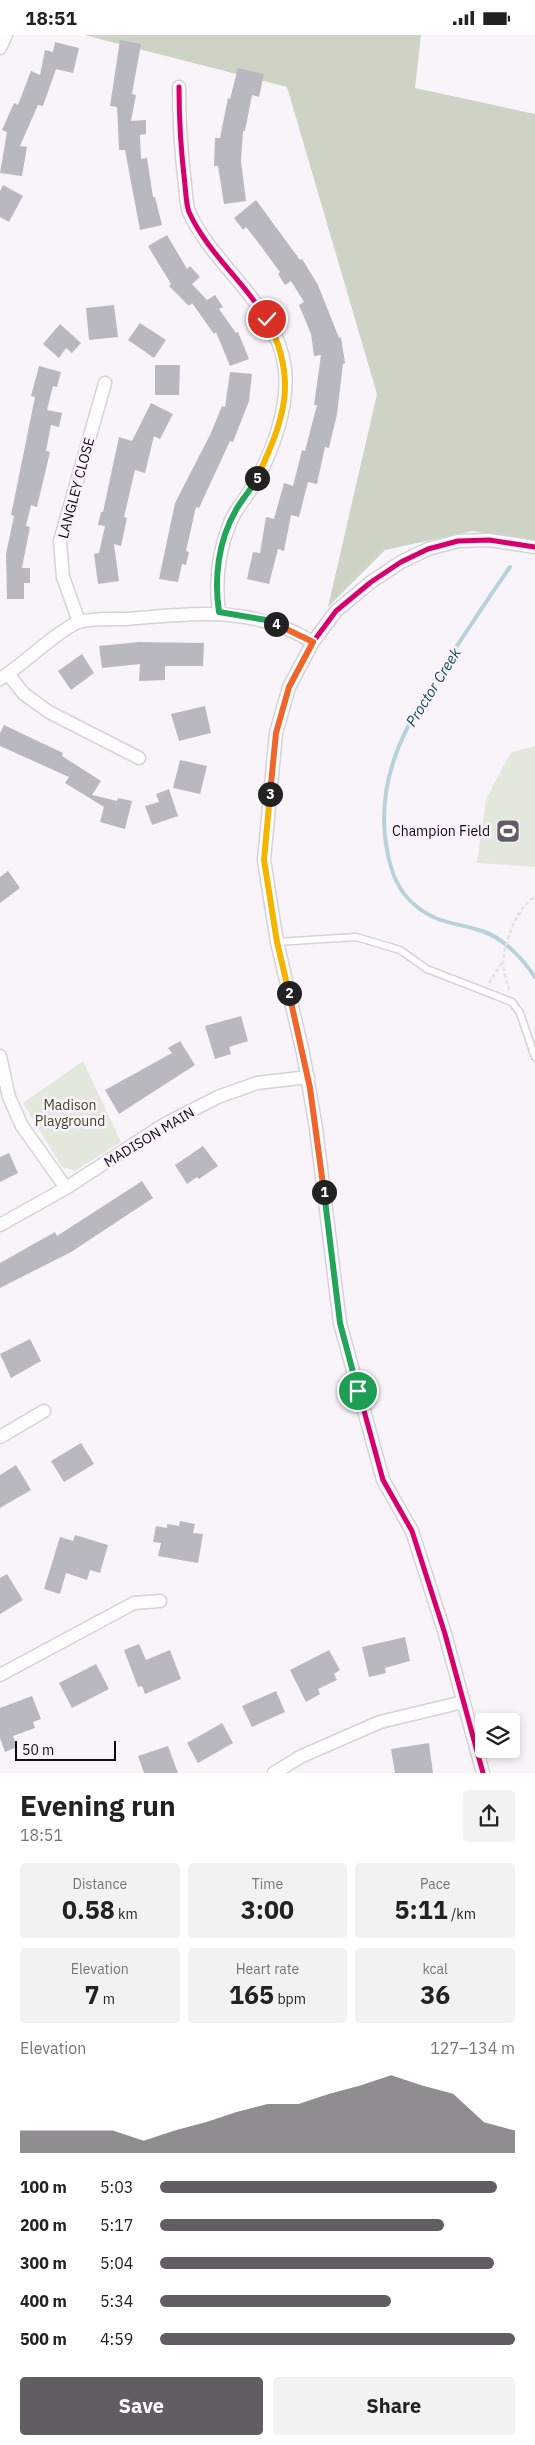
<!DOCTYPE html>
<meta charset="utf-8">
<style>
body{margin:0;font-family:"IBM Plex Sans",sans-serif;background:#f2f2f2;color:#222;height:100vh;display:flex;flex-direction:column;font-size:19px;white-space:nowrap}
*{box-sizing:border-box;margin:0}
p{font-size:16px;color:#767676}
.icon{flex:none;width:28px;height:28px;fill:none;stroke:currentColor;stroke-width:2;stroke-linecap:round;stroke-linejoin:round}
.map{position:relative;height:1738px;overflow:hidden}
.sheet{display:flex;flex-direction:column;background:#fff;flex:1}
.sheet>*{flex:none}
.controls{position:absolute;left:475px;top:1678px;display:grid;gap:10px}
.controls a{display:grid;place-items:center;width:45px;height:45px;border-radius:5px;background:#fff;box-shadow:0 2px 8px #0003;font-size:25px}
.scale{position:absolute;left:15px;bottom:12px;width:101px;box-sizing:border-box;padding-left:5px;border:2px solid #0f0c10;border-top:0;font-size:14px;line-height:18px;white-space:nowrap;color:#0f0c10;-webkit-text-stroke:4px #fbf1fd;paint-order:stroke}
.pin{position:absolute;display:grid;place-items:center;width:42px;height:42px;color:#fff;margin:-21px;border:2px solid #fff;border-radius:50%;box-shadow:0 1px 5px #0007}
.km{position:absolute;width:25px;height:25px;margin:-12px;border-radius:50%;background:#222;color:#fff;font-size:14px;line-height:25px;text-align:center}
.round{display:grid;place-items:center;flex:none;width:52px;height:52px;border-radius:5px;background:#f2f2f2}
.headline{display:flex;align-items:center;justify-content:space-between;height:85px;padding:0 20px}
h1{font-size:28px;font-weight:700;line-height:38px}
.metrics{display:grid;grid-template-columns:repeat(3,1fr);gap:8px;height:85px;padding:5px 20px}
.metrics div{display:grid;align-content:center;border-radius:5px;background:#f2f2f2;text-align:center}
.metrics b{font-size:25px;font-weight:700}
.metrics small{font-size:14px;font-weight:400}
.metrics p{font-size:14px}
.chart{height:140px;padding:10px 20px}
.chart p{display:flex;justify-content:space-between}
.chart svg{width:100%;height:90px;margin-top:5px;fill:#615d62;opacity:.7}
.button{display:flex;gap:10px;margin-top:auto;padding:10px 20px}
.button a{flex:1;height:58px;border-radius:5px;background:#615d62;color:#fff;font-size:20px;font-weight:700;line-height:58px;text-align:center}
.button a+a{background:#f2f2f2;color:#222}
ul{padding:0 20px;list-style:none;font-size:16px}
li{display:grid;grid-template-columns:80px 60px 1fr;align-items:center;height:38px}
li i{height:12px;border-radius:6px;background:#615d62}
.status{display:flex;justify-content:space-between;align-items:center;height:35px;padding:0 25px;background:#fff;direction:ltr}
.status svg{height:14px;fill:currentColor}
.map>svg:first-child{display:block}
.green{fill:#e3e8dc}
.forest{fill:#cdd3c5}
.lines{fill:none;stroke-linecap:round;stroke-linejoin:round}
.stream{stroke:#b6d3da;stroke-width:4}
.building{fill:#b9b8c0}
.lane-casing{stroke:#d6d2d6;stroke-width:9}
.street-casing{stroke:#d6d2d6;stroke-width:15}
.path{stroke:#e3e1e3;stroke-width:2.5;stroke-dasharray:4 2.5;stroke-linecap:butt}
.lane{stroke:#fefdfe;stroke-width:6}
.street{stroke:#fefdfe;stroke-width:12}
.cycleway-casing{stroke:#fbf1fd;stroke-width:8}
.cycleway{stroke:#d6006c;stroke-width:5}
.split-1-casing{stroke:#fff;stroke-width:10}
.split-2-casing{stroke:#fff;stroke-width:10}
.split-3-casing{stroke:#fff;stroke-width:10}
.split-4-casing{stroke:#fff;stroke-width:10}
.split-5-casing{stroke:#fff;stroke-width:10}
.split-6-casing{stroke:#fff;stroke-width:10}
.split-1{stroke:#22a559;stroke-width:6}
.split-2{stroke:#f0652b;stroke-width:6}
.split-3{stroke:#f5b400;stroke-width:6}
.split-4{stroke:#f0652b;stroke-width:6}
.split-5{stroke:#22a559;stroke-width:6}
.split-6{stroke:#f5b400;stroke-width:6}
.labels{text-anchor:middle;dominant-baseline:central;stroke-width:5;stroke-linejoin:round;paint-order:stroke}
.street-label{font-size:14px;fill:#0f0c10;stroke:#fbf1fd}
.poi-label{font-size:14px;fill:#0f0c10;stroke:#fbf1fd;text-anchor:end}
.park-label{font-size:14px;fill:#374b1b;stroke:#fbf1fd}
.water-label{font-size:15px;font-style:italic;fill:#0e4c55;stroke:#fbf1fd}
</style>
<div class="status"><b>18:51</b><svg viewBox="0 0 49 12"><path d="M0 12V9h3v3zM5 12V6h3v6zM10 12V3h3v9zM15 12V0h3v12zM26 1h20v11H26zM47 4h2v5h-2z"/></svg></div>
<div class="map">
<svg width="535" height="1738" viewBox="0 0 535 1738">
<rect width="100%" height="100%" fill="#f9f4fa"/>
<g class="green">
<path d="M535 711V832L477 828 486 764 511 717Z"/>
<path d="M83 1026 121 1107 75 1136 62 1132 23 1068Z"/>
</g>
<path class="forest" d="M84 0H421L415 53 535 79V509L473 496 385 515 328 572 377 359 287 52Z"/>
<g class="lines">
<path class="stream" d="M510 532C489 562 469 593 449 623 410 683 373 740 387 815 391 837 398 857 416 871 439 890 456 887 482 896 505 904 522 923 535 942"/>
</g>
<g class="building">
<path d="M120 5 141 9 132 59 136 60 131 86 146 85V99L140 100 141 124 147 123 153 162H155L162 190 140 195 125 115H119L117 72 110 71Z"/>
<path d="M55 7 79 13 73 38 56 34 43 71 38 70 20 111 27 112 22 141 0 138 7 97 2 95 14 68 18 70 31 36 40 40 45 15 53 17Z"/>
<path d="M238 33 264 39 259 62 252 60 245 96H243L241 126 246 166 224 169 218 131H214L215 103H220L228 63 230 64Z"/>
<path d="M3 150 23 161 9 187 0 182V156Z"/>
<path d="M256 165 300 225 302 224 318 250 339 303 341 302 345 328 343 329 337 379 329 413 325 412 317 449 308 447 299 482 291 480 284 516 278 514 269 549 247 544 253 517 260 518 266 482 274 484 284 448 293 451 302 415 305 416 317 370H314L321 320 314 321 311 299 299 270 304 267 291 246 285 250 278 239 280 237 260 210 246 192 243 195 234 183Z"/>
<path d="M167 200 187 234 190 231 200 242 192 249 207 265 215 260 223 272 219 274 236 298 238 297 249 324 230 331 216 297 214 299 192 268 189 271 169 251 171 249 148 211Z"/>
<path d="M114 270 118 302 89 305 86 273Z"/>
<path d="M140 288 166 305 154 323 128 305Z"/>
<path d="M60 289 81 308 72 318 66 313 59 323 43 309Z"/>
<path d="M155 330H180L179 360H155Z"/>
<path d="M39 331 61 337 57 352 53 351 47 375 62 378 59 392 51 390 46 416 50 417 37 472 31 470 26 491 30 492 22 533H30V548H24V564H7L6 519 14 481 11 480 35 362 31 361Z"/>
<path d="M230 337 252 339 249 366 233 407 230 406 199 473 196 472 186 516 189 517 186 530 182 529 178 547 159 544 175 468 211 398 222 371 225 372Z"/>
<path d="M151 368 173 379 160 404 154 401 145 438 135 435 124 482 127 483 121 511 114 509 119 546 98 549 94 519 99 518 105 491 98 490 101 477H103L119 402 132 406Z"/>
<path d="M139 607 204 608 203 631H165V645L139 646 140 629 102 633 99 611Z"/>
<path d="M82 619 94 638 71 655 58 636Z"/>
<path d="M205 671 211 698 179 706 171 679Z"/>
<path d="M4 690 63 718 62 721 101 746 92 760 117 766 118 763 132 766 125 794 100 787 104 772 65 748 69 742 0 711V698Z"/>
<path d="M180 725 207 731 200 759 173 753Z"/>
<path d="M169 754 178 781 152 790 145 771 159 767 156 759Z"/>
<path d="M8 836 20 853 0 868V842Z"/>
<path d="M241 981 248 1006 229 1012 231 1019 215 1024 205 991Z"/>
<path d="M180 1006 195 1030 119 1079 105 1055 172 1018 168 1013Z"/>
<path d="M203 1111 218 1131 199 1144 197 1142 187 1149 175 1130Z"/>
<path d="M9 1118 18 1138 0 1147V1122Z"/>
<path d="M142 1146 153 1163 71 1217 0 1253V1228L55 1197 57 1201Z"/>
<path d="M30 1304 41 1326 11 1343 0 1319Z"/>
<path d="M81 1408 94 1429 64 1447 51 1426Z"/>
<path d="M16 1430 31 1455 0 1473V1440Z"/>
<path d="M180 1486 195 1489 193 1498 203 1499 198 1528 158 1521 161 1508 153 1507 156 1491 167 1493V1489L179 1491Z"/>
<path d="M75 1500 108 1510 100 1538 90 1535 87 1545 66 1538 60 1559 44 1554 60 1502 73 1506Z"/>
<path d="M7 1539 23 1565 0 1579V1543Z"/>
<path d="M405 1602 410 1626 385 1633 386 1638 369 1642 362 1612Z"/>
<path d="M139 1609 146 1625 170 1615 181 1644 145 1659 142 1651 138 1652 124 1615Z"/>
<path d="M329 1615 340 1635 334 1639 337 1645 318 1654 320 1659 306 1667 290 1635Z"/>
<path d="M96 1629 109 1654 72 1673 59 1648Z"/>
<path d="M276 1656 285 1677 252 1692 242 1671Z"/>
<path d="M32 1661 41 1684 33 1687 35 1693 13 1701 17 1712 5 1717 0 1703V1673Z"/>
<path d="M222 1688 233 1708 198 1728 187 1708Z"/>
<path d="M429 1708 433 1738H395L391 1714Z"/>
<path d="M168 1711 178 1738H144L138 1721Z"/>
</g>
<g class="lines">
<g class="lane-casing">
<path id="lane" d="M277 907 356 902 400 915 427 934 512 967 520 978 535 1022"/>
</g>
<g class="street-casing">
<g id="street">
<path d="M0 13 6 0"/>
<path d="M179 52C179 85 181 117 185 150 186 159 186 169 189 177 214 233 277 269 285 334 289 373 272 419 252 453 244 465 235 475 230 488 218 517 215 547 219 577"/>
<path d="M79 587 63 542 60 506 105 348"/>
<path d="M8 639 24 659 49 677 139 723"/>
<path d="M0 644C27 627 48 603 76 588 86 583 113 584 125 584 196 579 249 569 313 607"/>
<path d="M0 1021 9 1062 22 1091 66 1153"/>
<path d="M0 1190 66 1153 165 1089 218 1062 257 1048 308 1042"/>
<path d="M0 1402 44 1376"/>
<path d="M0 1640 134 1568 160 1566"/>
<path d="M274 1738 302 1721 380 1687 463 1667"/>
<path d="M483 1738 445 1599 412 1496 383 1445 340 1288 316 1093 303 1018 277 907 264 825 276 698 289 652 313 607 336 576 371 547 401 527 428 514 458 506 489 505 535 512"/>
</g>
</g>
<g class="path">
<path d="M489 948 502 927"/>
<path d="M509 955C507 946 502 933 503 924 506 905 517 872 535 862"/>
</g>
<use href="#lane" class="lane"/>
<use href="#street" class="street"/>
<g class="cycleway-casing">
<g id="cycleway">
<path d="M179 52C179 85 181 117 185 150 186 159 186 169 189 177 214 233 277 269 285 334 289 373 272 419 252 453 244 465 235 475 230 488 218 517 215 547 219 577"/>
<path d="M483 1738 445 1599 412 1496 383 1445 340 1288 316 1093 303 1018 277 907 264 825 276 698 289 652 313 607 336 576 371 547 401 527 428 514 458 506 489 505 535 512"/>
</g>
</g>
<use href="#cycleway" class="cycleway"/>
</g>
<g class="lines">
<g class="split-1-casing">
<path id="split-1" d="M324 1157 340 1288 358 1356"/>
</g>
<g class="split-2-casing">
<path id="split-2" d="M289 958 310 1053 324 1157"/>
</g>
<g class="split-3-casing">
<path id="split-3" d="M270 759 264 825 277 907 289 958"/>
</g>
<g class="split-4-casing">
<path id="split-4" d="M270 759 276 698 289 652 313 607 276 589"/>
</g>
<g class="split-5-casing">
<path id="split-5" d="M257 443C251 455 242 464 236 475 218 506 214 543 219 577L266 585 276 589"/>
</g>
<g class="split-6-casing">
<path id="split-6" d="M257 443C284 384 299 346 267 284"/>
</g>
<use href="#split-1" class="split-1"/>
<use href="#split-2" class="split-2"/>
<use href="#split-3" class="split-3"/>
<use href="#split-4" class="split-4"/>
<use href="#split-5" class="split-5"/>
<use href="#split-6" class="split-6"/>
</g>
<defs>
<g id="stadium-square" transform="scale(1.25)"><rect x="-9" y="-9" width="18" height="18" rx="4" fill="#615d62" stroke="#fbf1fd"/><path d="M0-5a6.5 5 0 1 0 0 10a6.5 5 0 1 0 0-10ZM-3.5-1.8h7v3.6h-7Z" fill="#fff"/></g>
</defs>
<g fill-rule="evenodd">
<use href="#stadium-square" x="508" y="796"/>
</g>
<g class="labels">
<g class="street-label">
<text transform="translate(76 453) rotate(-75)">LANGLEY CLOSE</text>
<text transform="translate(149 1102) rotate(-31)">MADISON MAIN</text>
</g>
<g class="poi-label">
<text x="490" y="796">Champion Field</text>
</g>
<g class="park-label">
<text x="70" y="1070">Madison<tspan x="70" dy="16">Playground</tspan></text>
</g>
<g class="water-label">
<text transform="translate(433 652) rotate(-58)">Proctor Creek</text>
</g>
</g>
</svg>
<div class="controls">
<a><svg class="icon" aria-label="layers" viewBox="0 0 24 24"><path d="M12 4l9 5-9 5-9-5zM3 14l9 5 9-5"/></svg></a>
</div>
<div class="scale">50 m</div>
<div class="pin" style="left:358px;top:1356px;background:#1e9e55"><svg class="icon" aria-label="arrive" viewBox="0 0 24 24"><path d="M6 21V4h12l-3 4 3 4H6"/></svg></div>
<div class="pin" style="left:267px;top:284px;background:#d93025"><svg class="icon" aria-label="check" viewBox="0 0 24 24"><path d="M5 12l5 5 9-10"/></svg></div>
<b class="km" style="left:324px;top:1157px">1</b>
<b class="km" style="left:289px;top:958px">2</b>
<b class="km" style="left:270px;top:759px">3</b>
<b class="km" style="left:276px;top:589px">4</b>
<b class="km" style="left:257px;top:443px">5</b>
</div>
<section class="sheet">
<div class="headline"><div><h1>Evening run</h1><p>18:51</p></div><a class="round"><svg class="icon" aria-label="share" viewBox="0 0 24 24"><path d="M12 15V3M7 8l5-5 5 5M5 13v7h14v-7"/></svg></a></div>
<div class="metrics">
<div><p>Distance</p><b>0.58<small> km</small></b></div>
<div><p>Time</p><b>3:00</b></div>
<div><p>Pace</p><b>5:11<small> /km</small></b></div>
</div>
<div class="metrics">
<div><p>Elevation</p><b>7<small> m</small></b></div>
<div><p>Heart rate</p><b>165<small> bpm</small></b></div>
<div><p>kcal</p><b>36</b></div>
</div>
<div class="chart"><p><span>Elevation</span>127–134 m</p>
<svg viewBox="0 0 160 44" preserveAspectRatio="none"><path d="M0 44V33L10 33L20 33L30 33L40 38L50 33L60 29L70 24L80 20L90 20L100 15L110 11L120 6L130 11L140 15L150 29L160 33V44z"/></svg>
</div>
<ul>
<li><b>100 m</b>5:03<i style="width:95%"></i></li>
<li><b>200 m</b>5:17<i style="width:80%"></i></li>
<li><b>300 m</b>5:04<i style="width:94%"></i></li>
<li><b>400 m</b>5:34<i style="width:65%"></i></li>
<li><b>500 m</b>4:59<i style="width:100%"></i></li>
</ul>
<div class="button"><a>Save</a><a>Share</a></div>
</section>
